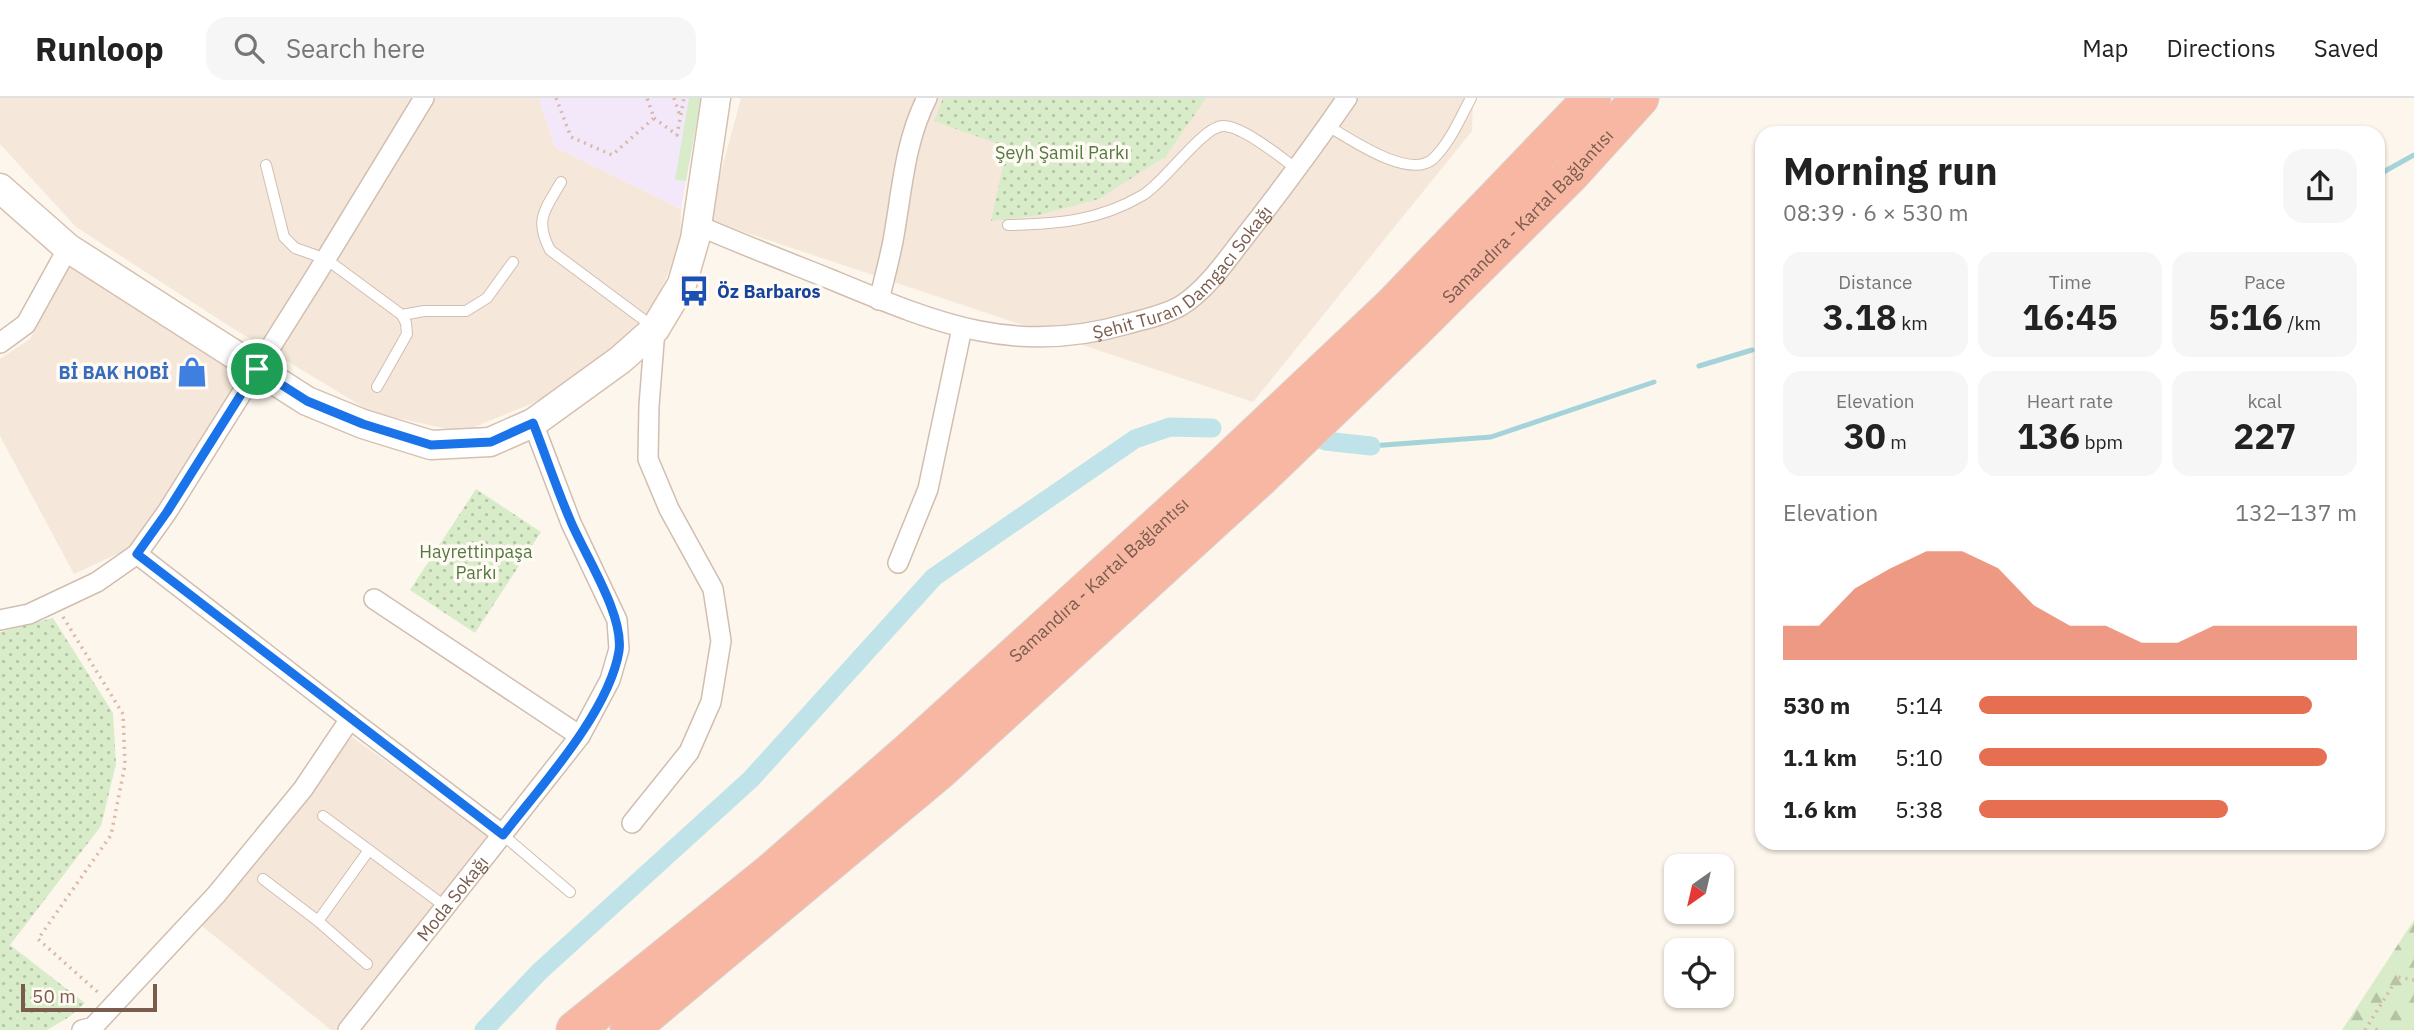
<!DOCTYPE html>
<meta charset="utf-8">
<style>
body{margin:0;font-family:"IBM Plex Sans",sans-serif;background:#f6f6f6;color:#222;height:100vh;display:flex;flex-direction:column;font-size:26px;white-space:nowrap}
*{box-sizing:border-box;margin:0}
p{font-size:23px;color:#767676}
.icon{flex:none;width:38px;height:38px;fill:none;stroke:currentColor;stroke-width:2;stroke-linecap:round;stroke-linejoin:round}
.map{position:relative;flex:1;overflow:hidden}
.sheet{position:absolute;left:1755px;top:28px;width:630px;height:724px;display:flex;flex-direction:column;background:#fff;border-radius:21px;box-shadow:0 2px 5px #0004}
.sheet>*{flex:none}
.needle{width:46px;rotate:214deg}
.controls{position:absolute;left:1664px;top:756px;display:grid;gap:14px}
.controls a{display:grid;place-items:center;width:70px;height:70px;border-radius:14px;background:#fff;box-shadow:0 2px 5px #0004;font-size:35px}
.scale{position:absolute;left:21px;bottom:18px;width:136px;box-sizing:border-box;padding-left:7px;border:4px solid #7a5c4d;border-top:0;font-size:19px;line-height:24px;white-space:nowrap;color:#7a5c4d;-webkit-text-stroke:5px #fffaf3;paint-order:stroke}
.pin{position:absolute;display:grid;place-items:center;width:60px;height:60px;color:#fff;margin:-30px;border:4px solid #fff;border-radius:50%;box-shadow:0 2px 7px #0007}
.round{display:grid;place-items:center;flex:none;width:74px;height:74px;border-radius:21px;background:#f6f6f6}
.overview{display:flex;align-items:center;justify-content:space-between;height:119px;padding:0 28px}
h1{font-size:38px;font-weight:800;line-height:52px}
.figures{display:grid;grid-template-columns:repeat(3,1fr);gap:10px;height:119px;padding:7px 28px}
.figures div{display:grid;align-content:center;border-radius:18px;background:#f6f6f6;text-align:center}
.figures b{font-size:35px;font-weight:800}
.figures small{font-size:19px;font-weight:400}
.figures p{font-size:19px}
.chart{height:196px;padding:14px 28px}
.chart p{display:flex;justify-content:space-between}
.chart svg{width:100%;height:126px;margin-top:7px;fill:#e76f51;opacity:.7}
ul{padding:0 28px;list-style:none;font-size:23px}
li{display:grid;grid-template-columns:112px 84px 1fr;align-items:center;height:52px}
li i{height:18px;border-radius:9px;background:#e76f51}
header{display:flex;align-items:center;gap:42px;box-sizing:border-box;height:98px;padding:0 35px;background:#fff;border-bottom:2px solid #e0e0e0}
header strong{font-size:33px}
nav{display:flex;gap:38px;margin-inline-start:auto;font-size:24px}
.search{width:490px;height:63px;background:#f6f6f6;display:flex;align-items:center;gap:18px;box-sizing:border-box;padding:0 24px;border-radius:21px;color:#767676;font-size:26px}
.map>svg:first-child{display:block}
.residential{fill:#f5e8da}
.education{fill:#f3e8fa}
.green{fill:#d8ecc9}
.forest{fill:url(#forest-firs)}
.park{fill:url(#park-dots)}
.lines{fill:none;stroke-linecap:round;stroke-linejoin:round}
.stream{stroke:#a5d3da;stroke-width:5}
.canal{stroke:#bfe3e8;stroke-width:19}
.lane-casing{stroke:#d1beb0;stroke-width:12}
.street-casing{stroke:#d1beb0;stroke-width:22}
.secondary-casing{stroke:#d6c0b0;stroke-width:31}
.highway-casing{stroke:#dad1cd;stroke-width:39}
.path{stroke:#d9b8a5;stroke-width:3.5;stroke-dasharray:2 5;stroke-linecap:butt}
.lane{stroke:#fff;stroke-width:10}
.street{stroke:#fff;stroke-width:19}
.secondary{stroke:#fff;stroke-width:28}
.highway{stroke:#f7b7a3;stroke-width:37}
.route-casing{stroke:#fff;stroke-width:14}
.route{stroke:#1a73e8;stroke-width:9}
.labels{text-anchor:middle;dominant-baseline:central;stroke-width:7;stroke-linejoin:round;paint-order:stroke}
.park-label{font-size:18px;fill:#537a41;stroke:#fffaf3}
.street-label{font-size:18px;fill:#7a5c4d;stroke:#fffaf3}
.transit-label{font-size:18px;font-weight:bold;fill:#164399;stroke:#fffaf3;text-anchor:start}
.shop-label{font-size:18px;font-weight:bold;fill:#366cbe;stroke:#fffaf3;text-anchor:end}
</style>
<header>
<strong>Runloop</strong>
<div class="search"><svg class="icon" aria-label="search" viewBox="0 0 24 24"><circle cx="10" cy="10" r="6"/><path d="M15 15l6 6"/></svg>Search here</div>
<nav><a>Map</a><a>Directions</a><a>Saved</a></nav>
</header>
<div class="map">
<svg width="2414" height="932" viewBox="0 0 2414 932">
<defs>
<pattern id="forest-firs" width="22" height="20" patternUnits="userSpaceOnUse" patternTransform="scale(1.75)"><rect width="22" height="20" fill="#d8ecc9"/><path d="M5 1l3.5 6h-7zM16 11l3.5 6h-7z" fill="#b4c2a5"/></pattern>
<pattern id="park-dots" width="8" height="8" patternUnits="userSpaceOnUse" patternTransform="scale(1.75)"><rect width="8" height="8" fill="#d8ecc9"/><path d="M2 2h.1M6 6h.1" fill="none" stroke="#b4c2a5" stroke-width="1.8" stroke-linecap="round"/></pattern>
</defs>
<rect width="100%" height="100%" fill="#fdf6ec"/>
<g class="residential">
<path d="M0 0H539L555 49 681 111 680 148 648 221 589 275 531 306 462 334 373 315 229 228 76 129 0 46Z"/>
<path d="M741 0H1473L1472 33 1253 304 708 122Z"/>
<path d="M73 162 244 273 164 400 128 451 74 476 0 338V261L30 241Z"/>
<path d="M352 639 490 738 337 932H331L202 828Z"/>
</g>
<path class="education" d="M539 0H701L681 111 555 49Z"/>
<path class="green" d="M689 0H701L686 83 675 82Z"/>
<path class="forest" d="M2414 822V932H2342Z"/>
<g class="park">
<path d="M943 0H1206L1166 58 1099 101 1034 118 991 123 1007 49 934 23Z"/>
<path d="M476 391 541 434 475 535 410 492Z"/>
<path d="M53 520 113 615 116 666 101 728 10 847 85 905 69 919 47 932H0V534Z"/>
</g>
<g class="lines">
<g class="stream">
<path d="M2378 77 2414 57"/>
<path d="M1699 268 1752 252"/>
<path d="M1371 348 1491 339 1654 284"/>
</g>
<g class="canal">
<path d="M1325 343 1371 348"/>
<path d="M484 932 539 874 751 681 934 479 1135 341 1170 329 1212 330"/>
</g>
<g class="lane-casing">
<g id="lane">
<path d="M1328 28C1350 41 1409 82 1433 61 1450 45 1460 20 1471 0"/>
<path d="M266 67 284 139 295 150 326 161 402 217 406 225 407 236 377 289"/>
<path d="M561 84C545 112 534 121 550 152L652 228"/>
<path d="M1008 127C1058 126 1099 123 1143 97 1164 85 1203 28 1223 28 1243 28 1280 59 1297 71"/>
<path d="M402 217 424 213H466L487 200 513 164"/>
<path d="M323 718 446 809"/>
<path d="M503 737 570 794"/>
<path d="M263 781 318 823 367 866"/>
<path d="M318 823 369 752"/>
</g>
</g>
<g class="street-casing">
<g id="street">
<path id="s1" d="M697 127C741 146 785 163 830 181 934 224 1013 259 1127 226 1144 221 1166 217 1182 207 1206 192 1226 163 1243 141 1279 95 1314 48 1347 0"/>
<path d="M879 202C884 182 889 163 893 143 902 94 904 45 927 0"/>
<path d="M0 245 26 226 68 150"/>
<path d="M898 465 928 391 962 230"/>
<path d="M374 501 580 638"/>
<path d="M0 522 29 516 97 484 137 456 167 414 316 177 424 0"/>
<path d="M350 621 503 737"/>
<path d="M632 725 689 654 711 604 721 543 713 491 669 411 648 361 649 308 655 231"/>
<path d="M82 932 93 929 216 797 303 691 350 621 137 456"/>
<path id="s2" d="M348 932 580 638 610 582 619 551 617 522 571 425 533 325"/>
</g>
</g>
<g class="secondary-casing">
<path id="secondary" d="M0 90 68 150 307 303 363 326 431 347 490 344 533 325 620 262 655 231 682 186 695 141 716 0"/>
</g>
<g class="highway-casing">
<g id="highway">
<path id="s3" d="M575 932 770 775 914 649 1211 379 1392 208 1592 0"/>
<path id="s4" d="M629 932 939 673 1261 379 1413 233 1570 77 1640 0"/>
</g>
</g>
<g class="path">
<path d="M556 0 571 39 612 57 654 20 647 0"/>
<path d="M674 0 680 18"/>
<path d="M654 20 677 37 684 0"/>
<path d="M63 519 123 616 125 667 111 737 38 841 101 897"/>
<path d="M2365 932 2398 879 2414 882"/>
</g>
<use href="#lane" class="lane"/>
<use href="#street" class="street"/>
<use href="#secondary" class="secondary"/>
<use href="#highway" class="highway"/>
</g>
<g class="lines">
<g class="route-casing">
<path id="route" d="M257 271 307 303 363 326 431 347 491 344 533 325C546 358 557 392 571 424 586 459 624 517 619 553 609 614 541 688 503 737L137 456 167 414Z"/>
</g>
<use href="#route" class="route"/>
</g>
<defs>
<g id="bus-bare" transform="scale(2.415)"><path d="M-5-6H5V4H4V6H2V4H-2V6H-4V4H-5ZM-3.5-4V0h7V-4ZM-3.5 1.2v1.5H-2V1.2ZM2 1.2v1.5H3.5V1.2Z" fill="#1a4fb4" stroke="#fffaf3" stroke-width="2.5" paint-order="stroke"/></g>
<g id="shop-bare" transform="scale(2.415)"><path d="M-5-2.5h2.3a2.7 3.5 0 0 1 5.4 0H5L5.5 6h-11ZM-1.5-2.5h3a1.5 2.3 0 0 0-3 0Z" fill="#3f7fe0" stroke="#fffaf3" stroke-width="2.5" paint-order="stroke"/></g>
</defs>
<g fill-rule="evenodd">
<use href="#bus-bare" x="694" y="193"/>
<use href="#shop-bare" x="192" y="274"/>
</g>
<g class="labels">
<g class="park-label">
<text x="1062" y="54">Şeyh Şamil Parkı</text>
<text x="476" y="453">Hayrettinpaşa<tspan x="476" dy="21">Parkı</tspan></text>
</g>
<g class="street-label">
<text stroke="none"><textPath href="#s4" startOffset="1213">Samandıra - Kartal Bağlantısı</textPath></text>
<text stroke="none"><textPath href="#s1" startOffset="528">Şehit Turan Damgacı Sokağı</textPath></text>
<text stroke="none"><textPath href="#s3" startOffset="691">Samandıra - Kartal Bağlantısı</textPath></text>
<text stroke="none"><textPath href="#s2" startOffset="168">Moda Sokağı</textPath></text>
</g>
<g class="transit-label">
<text x="717" y="193">Öz Barbaros</text>
</g>
<g class="shop-label">
<text x="169" y="274">Bİ BAK HOBİ</text>
</g>
</g>
</svg>
<div class="controls">
<a><svg class="needle" viewBox="-14 -14 28 28"><path d="M0-13l5 13h-10z" fill="#e53935"/><path d="M0 13l5-13h-10z" fill="#767676"/></svg></a>
<a><svg class="icon" aria-label="locate" viewBox="0 0 24 24"><circle cx="12" cy="12" r="6"/><path d="M12 2v4M12 18v4M2 12h4M18 12h4"/></svg></a>
</div>
<div class="scale">50 m</div>
<div class="pin" style="left:257px;top:271px;background:#1e9e55"><svg class="icon" aria-label="arrive" viewBox="0 0 24 24"><path d="M6 21V4h12l-3 4 3 4H6"/></svg></div>
<section class="sheet">
<div class="overview"><div><h1>Morning run</h1><p>08:39 · 6 × 530 m</p></div><a class="round"><svg class="icon" aria-label="share" viewBox="0 0 24 24"><path d="M12 15V3M7 8l5-5 5 5M5 13v7h14v-7"/></svg></a></div>
<div class="figures">
<div><p>Distance</p><b>3.18<small> km</small></b></div>
<div><p>Time</p><b>16:45</b></div>
<div><p>Pace</p><b>5:16<small> /km</small></b></div>
</div>
<div class="figures">
<div><p>Elevation</p><b>30<small> m</small></b></div>
<div><p>Heart rate</p><b>136<small> bpm</small></b></div>
<div><p>kcal</p><b>227</b></div>
</div>
<div class="chart"><p><span>Elevation</span>132–137 m</p>
<svg viewBox="0 0 160 44" preserveAspectRatio="none"><path d="M0 44V32L10 32L20 19L30 12L40 6L50 6L60 12L70 25L80 32L90 32L100 38L110 38L120 32L130 32L140 32L150 32L160 32V44z"/></svg>
</div>
<ul>
<li><b>530 m</b>5:14<i style="width:88%"></i></li>
<li><b>1.1 km</b>5:10<i style="width:92%"></i></li>
<li><b>1.6 km</b>5:38<i style="width:66%"></i></li>
</ul>
</section>
</div>
